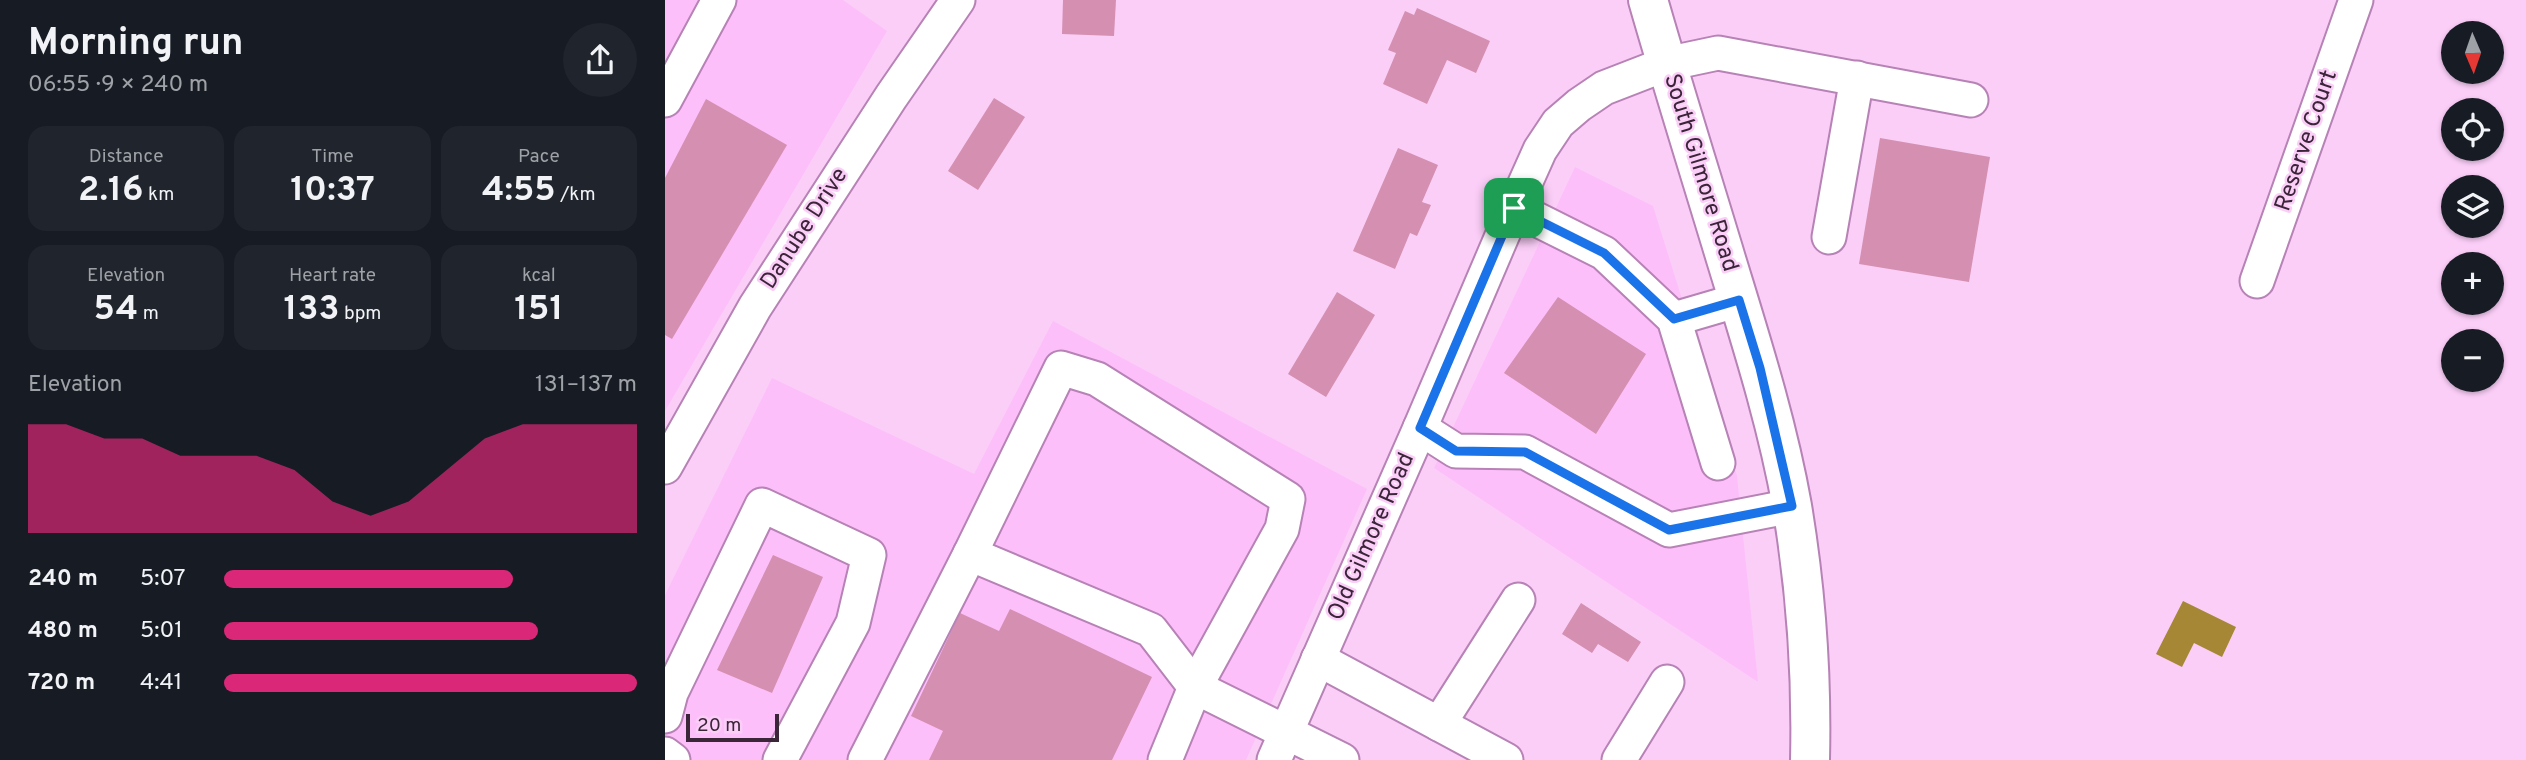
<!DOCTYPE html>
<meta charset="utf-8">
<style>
body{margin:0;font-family:Overpass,sans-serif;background:#20242c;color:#f1f3f6;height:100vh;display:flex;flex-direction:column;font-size:26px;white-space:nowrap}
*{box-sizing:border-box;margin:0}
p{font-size:23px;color:#9ea1a6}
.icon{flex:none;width:38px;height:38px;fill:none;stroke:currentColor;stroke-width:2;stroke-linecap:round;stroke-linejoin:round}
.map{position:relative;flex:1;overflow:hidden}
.details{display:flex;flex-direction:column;background:#171b24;width:665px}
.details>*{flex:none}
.needle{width:46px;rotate:178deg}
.tools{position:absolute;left:1776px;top:21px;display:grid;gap:14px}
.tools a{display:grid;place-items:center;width:63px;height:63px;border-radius:50%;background:#171b24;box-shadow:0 2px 5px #0004;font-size:35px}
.scale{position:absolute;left:21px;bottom:18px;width:93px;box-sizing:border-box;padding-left:7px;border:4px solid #3a2539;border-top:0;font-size:19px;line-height:24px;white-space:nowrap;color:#3a2539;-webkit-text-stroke:5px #fbcef8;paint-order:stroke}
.pin{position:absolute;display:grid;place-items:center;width:60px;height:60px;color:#fff;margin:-30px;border-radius:14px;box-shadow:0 4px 10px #0006}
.round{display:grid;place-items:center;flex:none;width:74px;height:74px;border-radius:37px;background:#20242c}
.summary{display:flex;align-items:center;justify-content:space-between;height:119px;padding:0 28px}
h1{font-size:38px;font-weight:700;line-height:52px}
.metrics{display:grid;grid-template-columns:repeat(3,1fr);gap:10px;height:119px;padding:7px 28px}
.metrics div{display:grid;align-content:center;border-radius:18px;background:#20242c;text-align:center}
.metrics b{font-size:35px;font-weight:700}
.metrics small{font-size:19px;font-weight:400}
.metrics p{font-size:19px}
.chart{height:196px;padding:14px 28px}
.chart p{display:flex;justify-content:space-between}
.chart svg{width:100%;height:126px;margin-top:7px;fill:#db2777;opacity:.7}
ul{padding:0 28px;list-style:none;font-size:23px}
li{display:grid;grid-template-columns:112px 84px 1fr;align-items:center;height:52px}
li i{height:18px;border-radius:9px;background:#db2777}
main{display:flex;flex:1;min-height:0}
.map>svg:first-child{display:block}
.built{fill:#fdbffa}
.water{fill:#a68736}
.building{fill:#d48fb1}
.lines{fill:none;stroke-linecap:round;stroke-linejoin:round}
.minor-casing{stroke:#b782b5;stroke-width:37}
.major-casing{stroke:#b782b5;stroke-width:42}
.minor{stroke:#fff;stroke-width:33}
.major{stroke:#fff;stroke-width:38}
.route-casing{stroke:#fff;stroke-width:14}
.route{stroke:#1a73e8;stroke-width:9}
.labels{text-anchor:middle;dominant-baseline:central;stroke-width:5;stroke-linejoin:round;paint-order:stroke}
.street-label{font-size:23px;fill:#3a2539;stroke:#fbcef8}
</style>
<main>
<section class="details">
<div class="summary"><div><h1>Morning run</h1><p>06:55 · 9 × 240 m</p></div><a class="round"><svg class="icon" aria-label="share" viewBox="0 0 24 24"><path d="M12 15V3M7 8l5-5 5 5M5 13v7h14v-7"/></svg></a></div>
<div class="metrics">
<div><p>Distance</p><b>2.16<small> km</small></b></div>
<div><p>Time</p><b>10:37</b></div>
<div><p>Pace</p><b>4:55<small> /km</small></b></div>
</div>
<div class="metrics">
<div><p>Elevation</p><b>54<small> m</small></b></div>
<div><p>Heart rate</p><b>133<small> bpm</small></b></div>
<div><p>kcal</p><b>151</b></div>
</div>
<div class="chart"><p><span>Elevation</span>131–137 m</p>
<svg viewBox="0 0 160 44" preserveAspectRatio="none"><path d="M0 44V6L10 6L20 11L30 11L40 17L50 17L60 17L70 22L80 33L90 38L100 33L110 22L120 11L130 6L140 6L150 6L160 6V44z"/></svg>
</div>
<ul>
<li><b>240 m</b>5:07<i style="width:70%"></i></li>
<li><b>480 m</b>5:01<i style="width:76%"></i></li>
<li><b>720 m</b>4:41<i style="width:100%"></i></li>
</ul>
</section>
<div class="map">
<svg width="1861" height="760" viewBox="0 0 1861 760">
<rect width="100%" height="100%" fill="#fbcef8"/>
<g class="built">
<path d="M0 0H178L222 31 0 411Z"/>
<path d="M910 167 988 206 1072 476 1093 682 769 468Z"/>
<path d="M388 321 702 489 581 760H0V595L107 378 309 474Z"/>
</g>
<path class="water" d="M1518 601 1571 627 1557 657 1529 643 1517 667 1491 654Z"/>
<g class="building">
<path d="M398 0H451L449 36 397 34Z"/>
<path d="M752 8 825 41 811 73 782 60 762 104 718 84 731 53 723 50 740 11 749 15Z"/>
<path d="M329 98 360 117 313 190 283 171Z"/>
<path d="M41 99 122 145 7 339 0 335V178Z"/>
<path d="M1215 138 1325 157 1304 282 1194 264Z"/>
<path d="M733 148 773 165 757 202 766 205 752 236 745 233 730 269 688 251Z"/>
<path d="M672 292 710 315 661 397 623 374Z"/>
<path d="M893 297 981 354 931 434 839 373Z"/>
<path d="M108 555 158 577 107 693 52 670Z"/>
<path d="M916 603 976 642 963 662 933 644 927 653 897 634Z"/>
<path d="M345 609 487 677 447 760H264L278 731 246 716 295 613 334 631Z"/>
</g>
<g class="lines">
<g class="minor-casing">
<g id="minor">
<path d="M0 100 54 0"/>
<path d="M849 208 939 253 1009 319 1053 463"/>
<path d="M1164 237 1192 78"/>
<path d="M1592 281 1691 0"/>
<path d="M1009 319 1074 300"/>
<path d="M755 428 791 451 860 452 1004 530 1127 506"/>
<path d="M0 467 90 307 226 97 293 0"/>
<path d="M305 554 486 630 530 687 677 760"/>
<path d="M653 659 841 760"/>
<path d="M0 716 6 693 97 505 204 555 188 623 115 760"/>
<path d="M774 724 853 600"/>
<path d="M0 754 8 760"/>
<path d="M200 760 305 554 396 368 432 379 623 499 617 529 530 687 500 760"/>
<path d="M609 760 755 428 849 208 875 150 893 123 914 105 939 88 1001 64 1053 53 1306 100"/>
<path d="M954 760 1002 682"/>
</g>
</g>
<g class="major-casing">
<path id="major" d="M983 0C1008 87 1035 173 1061 259 1086 341 1112 422 1127 506 1141 590 1147 675 1145 760"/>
</g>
<use href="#minor" class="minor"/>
<use href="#major" class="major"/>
</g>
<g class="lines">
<g class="route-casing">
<path id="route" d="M849 208 939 253 1009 319 1074 300 1095 368 1127 506 1004 530 860 452 791 451 755 428Z"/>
</g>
<use href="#route" class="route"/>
</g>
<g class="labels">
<g class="street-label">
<text transform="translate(1642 141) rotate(-71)">Reserve Court</text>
<text transform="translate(1035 173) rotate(73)">South Gilmore Road</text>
<text transform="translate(140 229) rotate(-57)">Danube Drive</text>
<text transform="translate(707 537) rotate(-66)">Old Gilmore Road</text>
</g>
</g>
</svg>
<div class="tools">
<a><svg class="needle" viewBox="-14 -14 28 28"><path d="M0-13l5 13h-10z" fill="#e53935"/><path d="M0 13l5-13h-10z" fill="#9ea1a6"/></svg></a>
<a><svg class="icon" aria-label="locate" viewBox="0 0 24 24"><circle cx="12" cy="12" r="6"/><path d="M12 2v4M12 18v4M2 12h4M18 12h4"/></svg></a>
<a><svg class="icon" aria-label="layers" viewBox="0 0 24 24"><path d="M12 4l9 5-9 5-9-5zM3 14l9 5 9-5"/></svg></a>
<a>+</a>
<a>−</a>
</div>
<div class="scale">20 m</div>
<div class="pin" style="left:849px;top:208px;background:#1e9e55"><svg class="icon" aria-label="arrive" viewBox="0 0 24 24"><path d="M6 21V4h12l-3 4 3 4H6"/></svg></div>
</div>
</main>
